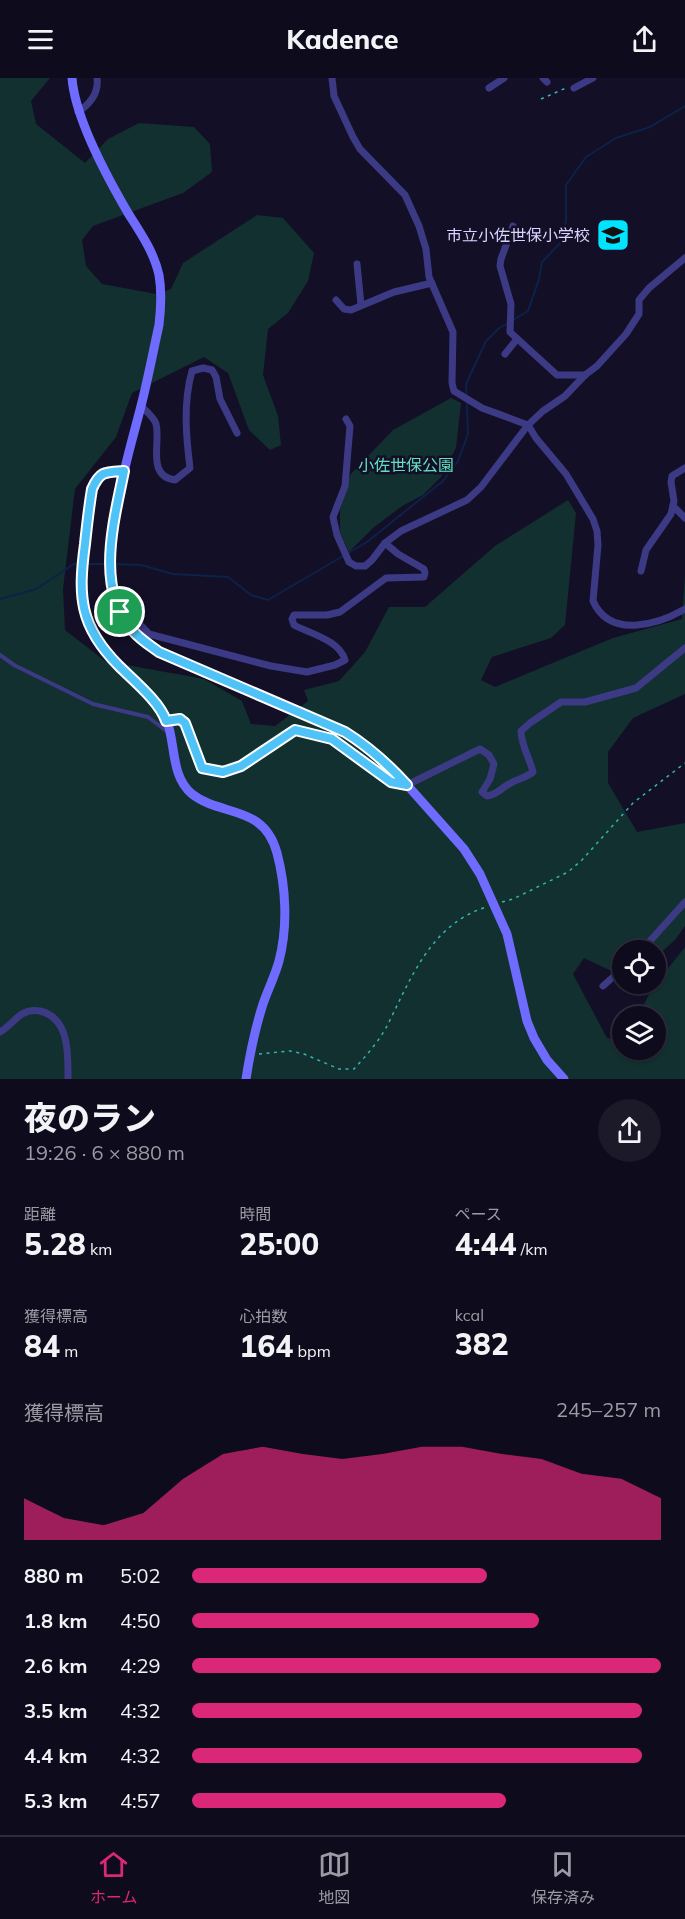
<!DOCTYPE html>
<html lang="ja">
<meta charset="utf-8">
<style>
body{margin:0;font-family:Mulish,"Noto Sans JP",sans-serif;background:#1c1929;color:#f1f3f6;height:100vh;display:flex;flex-direction:column;font-size:22px;white-space:nowrap}
*{box-sizing:border-box;margin:0}
p{font-size:20px;color:#9b9ba3}
.icon{flex:none;width:33px;height:33px;fill:none;stroke:currentColor;stroke-width:2;stroke-linecap:round;stroke-linejoin:round}
.map{position:relative;height:1001px;overflow:hidden}
.panel{display:flex;flex-direction:column;background:#0e0b1c;flex:1}
.panel>*{flex:none}
.buttons{position:absolute;left:612px;top:862px;display:grid;gap:12px}
.buttons a{display:grid;place-items:center;width:54px;height:54px;border-radius:50%;background:#0e0b1c;box-shadow:0 2px 4px #0004,0 0 0 2px #2e2b3b;font-size:30px}
.pin{position:absolute;display:grid;place-items:center;width:51px;height:51px;color:#fff;margin:-26px;border:3px solid #fff;border-radius:50%;box-shadow:0 2px 6px #0007}
.round{display:grid;place-items:center;flex:none;width:63px;height:63px;border-radius:32px;background:#1c1929}
.headline{display:flex;align-items:center;justify-content:space-between;height:102px;padding:0 24px}
h1{font-size:33px;font-weight:800;line-height:45px}
.stats{display:grid;grid-template-columns:repeat(3,1fr);gap:9px;height:102px;padding:6px 24px}
.stats div{display:grid;align-content:center}
.stats b{font-size:30px;font-weight:800}
.stats small{font-size:16px;font-weight:400}
.stats p{font-size:16px}
.chart{height:168px;padding:12px 24px}
.chart p{display:flex;justify-content:space-between}
.chart svg{width:100%;height:108px;margin-top:6px;fill:#db2777;opacity:.7}
ul{padding:0 24px;list-style:none;font-size:20px}
li{display:grid;grid-template-columns:96px 72px 1fr;align-items:center;height:45px}
li i{height:15px;border-radius:8px;background:#db2777}
header{display:flex;justify-content:space-between;align-items:center;height:78px;padding:0 24px;background:#0e0b1c;font-size:27px;font-weight:800}
.dock{display:flex;justify-content:space-around;align-items:center;height:84px;border-top:2px solid #2e2b3b;background:#0e0b1c;font-size:16px;color:#9b9ba3}
.dock a{display:grid;justify-items:center;gap:3px}
.dock .selected{color:#db2777}
.map>svg:first-child{display:block}
.green{fill:#12302f}
.lines{fill:none;stroke-linecap:round;stroke-linejoin:round}
.stream{stroke:#0c2248;stroke-width:2}
.path{stroke:#2fb8b0;stroke-width:1.5;stroke-dasharray:3 4.5;stroke-linecap:butt}
.lane{stroke:#3d3a85;stroke-width:4}
.street{stroke:#3d3a85;stroke-width:7}
.secondary{stroke:#6f6bff;stroke-width:9}
.route-casing{stroke:#fff;stroke-width:12}
.route{stroke:#4fc3f7;stroke-width:8}
.labels{text-anchor:middle;dominant-baseline:central;stroke-width:5;stroke-linejoin:round;paint-order:stroke}
.poi-label{font-size:16px;fill:#d9d4ff;stroke:#130f26;text-anchor:end}
.park-label{font-size:16px;fill:#5fe0c0;stroke:#130f26}
</style>
<header><svg class="icon" aria-label="menu" viewBox="0 0 24 24"><path d="M4 6h16M4 12h16M4 18h16"/></svg>Kadence<svg class="icon" aria-label="share" viewBox="0 0 24 24"><path d="M12 15V3M7 8l5-5 5 5M5 13v7h14v-7"/></svg></header>
<div class="map">
<svg width="685" height="1001" viewBox="0 0 685 1001">
<rect width="100%" height="100%" fill="#130f26"/>
<g class="green">
<path d="M0 0H50L31 23 36 46 85 85 108 61 139 45 194 49 210 66 212 94 183 115 93 148 82 162 86 188 102 206 156 216 171 211 183 185 257 137 283 140 314 175 308 203 288 235 268 251 263 297 278 338 281 367 270 372 249 352 228 295 204 279 132 315 116 359 75 411 63 511 65 552 105 583 204 601 242 623 251 646 275 648 308 623 304 612 339 603 365 574 389 529H425L495 468 568 422 576 435 565 547 551 560 492 579 481 602 495 609 613 560 682 541 685 497V616L633 640 608 674V705L637 754 685 745V848L675 862 656 879V873H622V898L584 880 573 896 607 960 622 963V972H656V939H638L651 912 685 869V1001H0Z"/>
<path d="M451 320 461 325 456 370 441 399 423 417 402 428 373 450 349 474 340 455V431L350 397 393 352Z"/>
</g>
<g class="lines">
<g class="stream">
<path d="M513 242 528 233 539 201 542 184 561 164 566 143V107L586 79 616 60 650 49 685 28"/>
<path d="M87 486H108"/>
<path d="M114 486 141 487 173 496 228 499 251 517 268 522 367 464 443 403 458 383 468 356 466 306 486 263 498 251 508 245"/>
<path d="M0 521 36 511 74 486H81"/>
</g>
<g class="path">
<path d="M541 21 566 10"/>
<path d="M502 824 513 821 568 794 582 782 633 725 685 685"/>
<path d="M259 976 290 973 304 976 339 991H354C366 978 380 962 388 946 412 898 431 847 486 829"/>
</g>
<g class="lane">
<path d="M0 577 14 587 93 626 148 639 169 655"/>
<path d="M168 643 180 641 185 645 202 690 223 695 241 688 295 652 332 661 391 704 403 706"/>
</g>
<g class="street">
<path d="M332 0 334 18 353 59 360 71 405 117 419 148 426 171 429 199 453 254 452 305 454 313 482 330 528 347 536 360 566 396 593 441 597 453 598 467 593 523C610 561 657 547 685 531"/>
<path d="M543 0 547 4"/>
<path d="M489 10 504 0"/>
<path d="M574 10 593 0"/>
<path d="M78 34C90 26 99 15 97 0"/>
<path d="M513 148 501 181 500 188 511 226 510 254 557 297H585"/>
<path d="M357 186 361 227"/>
<path d="M336 222 344 231 351 232 394 214 432 205"/>
<path d="M505 276 517 261"/>
<path d="M141 328C146 333 154 339 156 346 161 364 146 398 175 402L190 390C186 358 183 325 192 293L203 290 212 292 216 299 220 321 237 355"/>
<path d="M346 341 350 348 345 408 333 439 337 457 349 484 356 488H365L372 482 385 465"/>
<path d="M673 428 685 440"/>
<path d="M641 493 646 472 671 436 674 423 671 404 672 398 685 390"/>
<path d="M120 535 133 539 149 556 271 588 307 594 335 587 345 582C339 562 311 556 294 547L292 541 294 537H327L340 534 386 500 424 499 425 495 424 491 398 476 385 465 401 453 467 422 481 409 528 347 543 333 565 318 585 297 597 288 626 256 639 236V222L649 210 685 180"/>
<path d="M407 707 480 671 489 677 494 686 490 701 482 714 487 718C497 717 501 710 509 706 517 701 526 700 533 694 530 681 521 667 521 653L530 645 561 624H585L636 610 685 570"/>
<path d="M641 873 685 824"/>
<path d="M603 908 622 891"/>
<path d="M0 954C8 950 14 941 22 936 27 933 34 932 40 933 70 940 68 977 68 1001"/>
</g>
<g class="secondary">
<path d="M72 0C75 41 107 99 128 135 140 154 154 174 159 197 162 214 161 230 159 247 153 274 148 301 141 328 128 380 93 487 121 535 130 552 145 563 159 574L345 654 366 667 392 690 464 771 480 796 507 856 527 943 534 960 547 982 564 1001"/>
<path d="M124 393C105 394 100 393 92 411 89 429 87 447 85 465 80 509 78 545 111 580 127 597 156 618 166 640 176 664 170 698 192 716 221 739 264 726 277 775 286 809 288 849 279 883 275 898 268 911 263 926 255 951 250 975 246 1001"/>
</g>
</g>
<g class="lines">
<g class="route-casing">
<path id="route" d="M124 393C114 443 94 512 134 554 141 562 151 568 159 574L345 654C369 669 388 686 407 707L391 704 332 661 295 652 241 688 223 694 202 690 185 645 180 641 166 643C160 624 133 602 119 588 79 548 78 518 85 466 87 447 89 429 92 411 100 393 105 394 124 393Z"/>
</g>
<use href="#route" class="route"/>
</g>
<defs>
<g id="school-square" transform="scale(1.725)"><rect x="-9" y="-9" width="18" height="18" rx="4" fill="#00e5ff" stroke="#130f26"/><path d="M0-5L7-2L0 1L-7-2ZM-4 1L0 2.5L4 1V4Q0 6-4 4Z" fill="#111"/></g>
</defs>
<g fill-rule="evenodd">
<use href="#school-square" x="613" y="157"/>
</g>
<g class="labels">
<g class="poi-label">
<text x="590" y="157">市立小佐世保小学校</text>
</g>
<g class="park-label">
<text x="406" y="387">小佐世保公園</text>
</g>
</g>
</svg>
<div class="buttons">
<a><svg class="icon" aria-label="locate" viewBox="0 0 24 24"><circle cx="12" cy="12" r="6"/><path d="M12 2v4M12 18v4M2 12h4M18 12h4"/></svg></a>
<a><svg class="icon" aria-label="layers" viewBox="0 0 24 24"><path d="M12 4l9 5-9 5-9-5zM3 14l9 5 9-5"/></svg></a>
</div>
<div class="pin" style="left:120px;top:534px;background:#1e9e55"><svg class="icon" aria-label="arrive" viewBox="0 0 24 24"><path d="M6 21V4h12l-3 4 3 4H6"/></svg></div>
</div>
<section class="panel">
<div class="headline"><div><h1>夜のラン</h1><p>19:26 · 6 × 880 m</p></div><a class="round"><svg class="icon" aria-label="share" viewBox="0 0 24 24"><path d="M12 15V3M7 8l5-5 5 5M5 13v7h14v-7"/></svg></a></div>
<div class="stats">
<div><p>距離</p><b>5.28<small> km</small></b></div>
<div><p>時間</p><b>25:00</b></div>
<div><p>ペース</p><b>4:44<small> /km</small></b></div>
</div>
<div class="stats">
<div><p>獲得標高</p><b>84<small> m</small></b></div>
<div><p>心拍数</p><b>164<small> bpm</small></b></div>
<div><p>kcal</p><b>382</b></div>
</div>
<div class="chart"><p><span>獲得標高</span>245–257 m</p>
<svg viewBox="0 0 160 44" preserveAspectRatio="none"><path d="M0 44V27L10 35L20 38L30 33L40 19L50 9L60 6L70 9L80 11L90 9L100 6L110 6L120 9L130 11L140 17L150 19L160 27V44z"/></svg>
</div>
<ul>
<li><b>880 m</b>5:02<i style="width:63%"></i></li>
<li><b>1.8 km</b>4:50<i style="width:74%"></i></li>
<li><b>2.6 km</b>4:29<i style="width:100%"></i></li>
<li><b>3.5 km</b>4:32<i style="width:96%"></i></li>
<li><b>4.4 km</b>4:32<i style="width:96%"></i></li>
<li><b>5.3 km</b>4:57<i style="width:67%"></i></li>
</ul>
</section>
<nav class="dock">
<a class="selected"><svg class="icon" aria-label="home" viewBox="0 0 24 24"><path d="M3 11l9-7 9 7M6 9v11h12V9"/></svg>ホーム</a>
<a><svg class="icon" aria-label="map" viewBox="0 0 24 24"><path d="M3 6l6-2 6 2 6-2v14l-6 2-6-2-6 2zM9 4v14M15 6v14"/></svg>地図</a>
<a><svg class="icon" aria-label="saved" viewBox="0 0 24 24"><path d="M7 4h10v16l-5-4-5 4z"/></svg>保存済み</a>
</nav>
